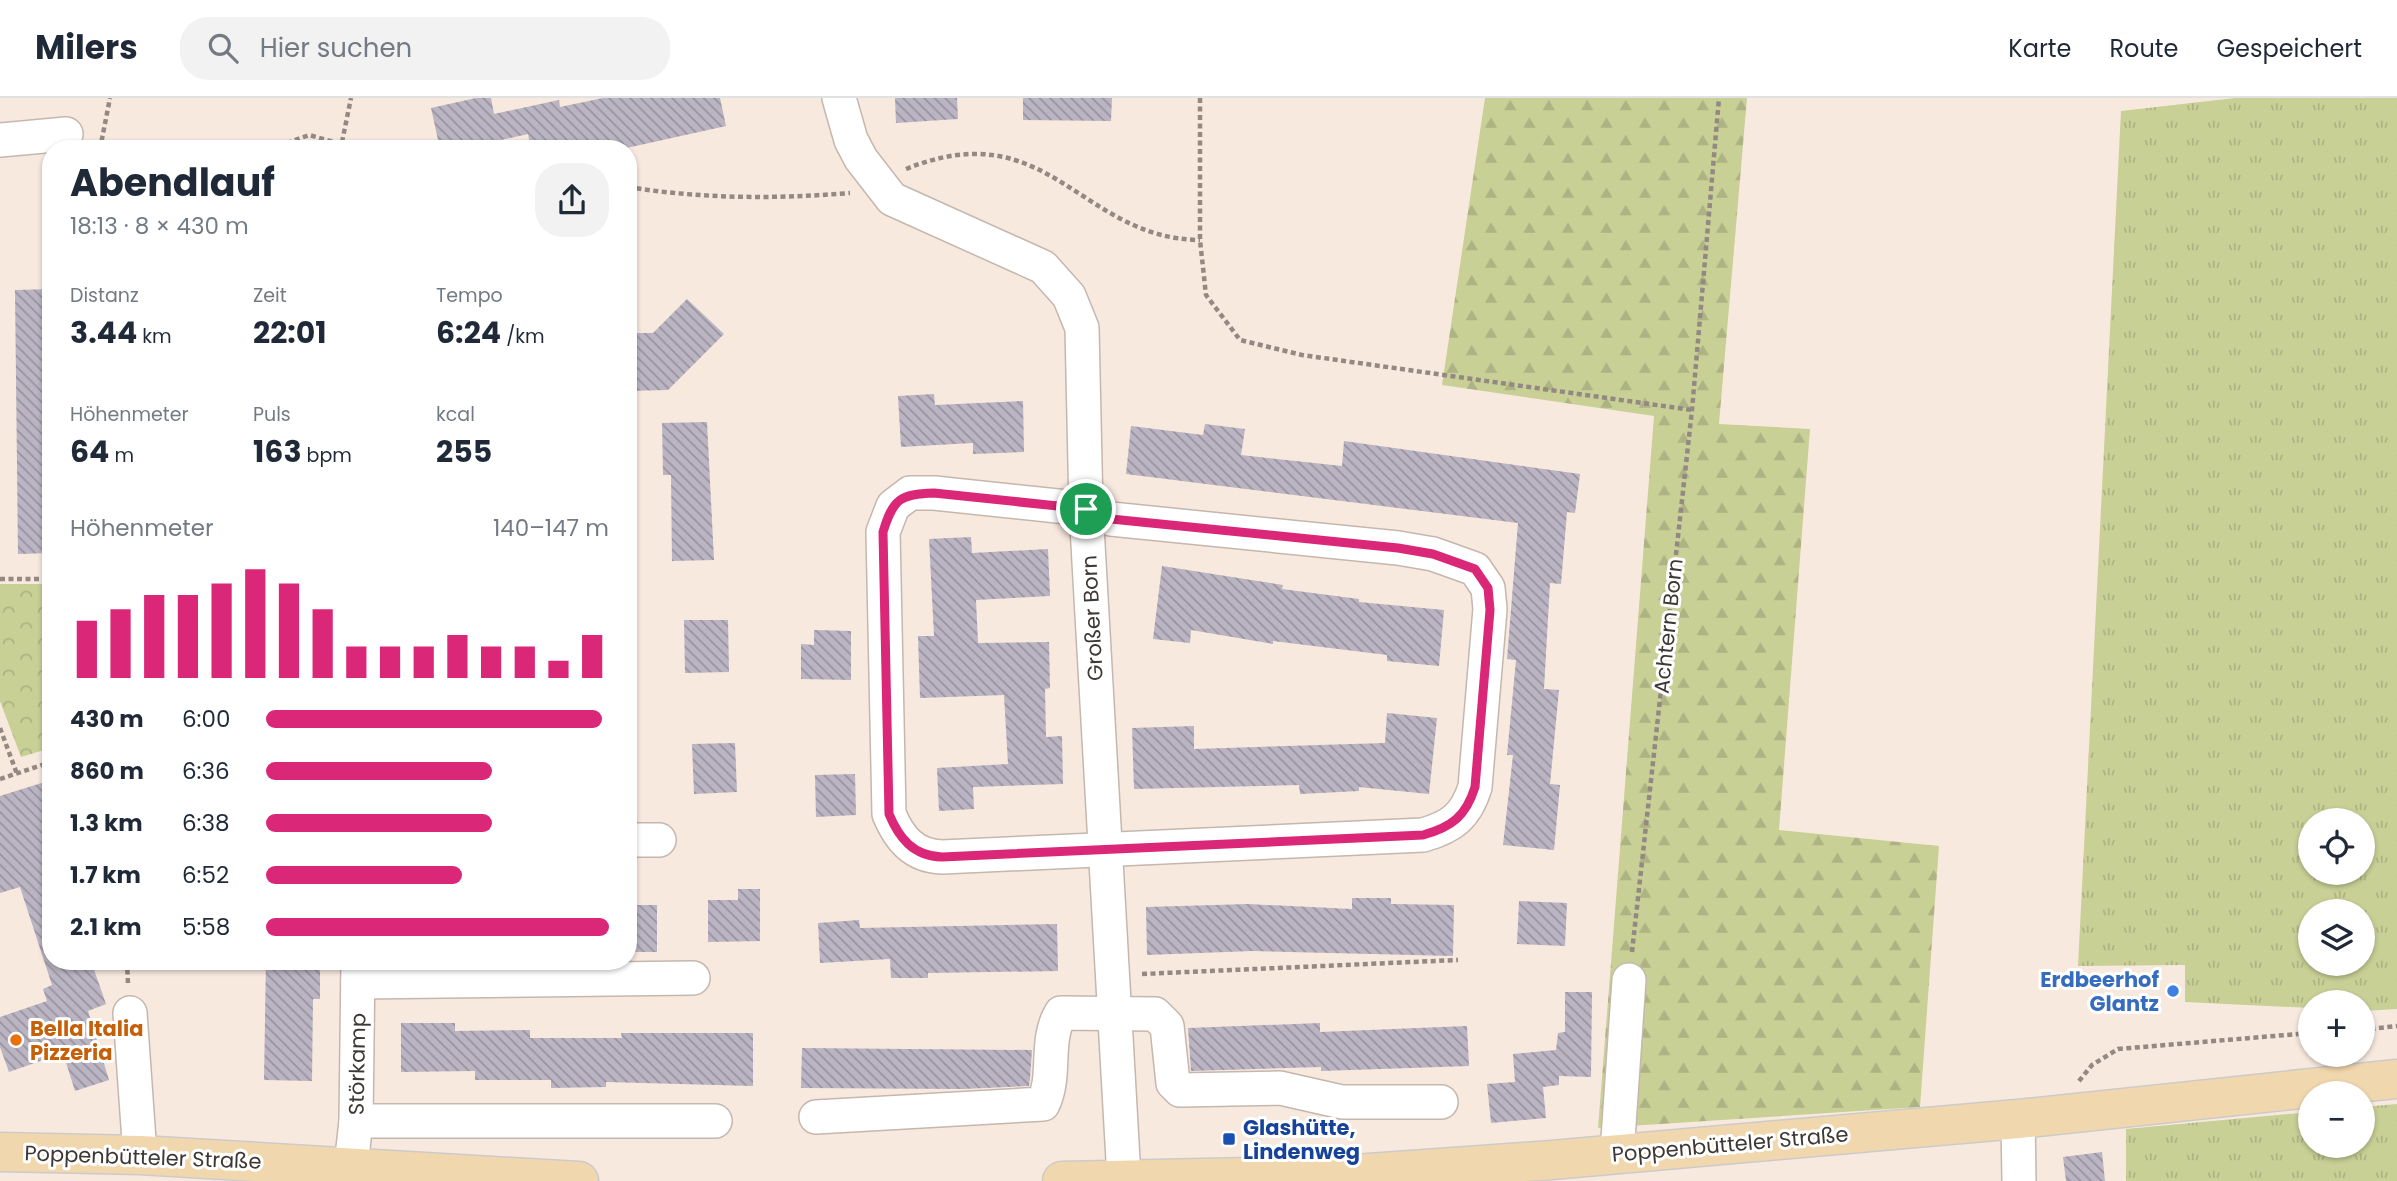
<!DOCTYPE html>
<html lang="de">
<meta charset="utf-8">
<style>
body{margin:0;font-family:Poppins,sans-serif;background:#f2f2f3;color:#1f2937;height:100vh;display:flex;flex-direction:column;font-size:26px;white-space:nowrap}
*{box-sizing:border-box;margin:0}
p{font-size:23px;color:#747a83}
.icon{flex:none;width:38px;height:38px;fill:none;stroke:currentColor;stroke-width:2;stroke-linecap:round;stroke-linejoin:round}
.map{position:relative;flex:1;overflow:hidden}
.details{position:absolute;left:42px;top:42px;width:595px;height:830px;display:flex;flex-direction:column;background:#fff;border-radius:28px;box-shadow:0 2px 5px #0004}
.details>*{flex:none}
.fabs{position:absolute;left:2298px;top:710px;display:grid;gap:14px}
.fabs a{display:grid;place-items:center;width:77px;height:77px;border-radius:50%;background:#fff;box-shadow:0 2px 5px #0004;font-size:35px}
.pin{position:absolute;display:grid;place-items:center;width:60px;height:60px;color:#fff;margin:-30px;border:4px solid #fff;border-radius:50%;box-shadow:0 2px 7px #0007}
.round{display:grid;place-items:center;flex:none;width:74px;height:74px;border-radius:28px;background:#f2f2f3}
.head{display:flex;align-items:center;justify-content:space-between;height:119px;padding:0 28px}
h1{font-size:38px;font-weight:700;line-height:52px}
.figures{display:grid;grid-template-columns:repeat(3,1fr);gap:10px;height:119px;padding:7px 28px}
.figures div{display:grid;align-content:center}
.figures b{font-size:30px;font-weight:700}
.figures small{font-size:19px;font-weight:400}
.figures p{font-size:19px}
.chart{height:196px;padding:14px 28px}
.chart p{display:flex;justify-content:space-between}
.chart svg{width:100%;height:126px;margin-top:7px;stroke:#db2777;stroke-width:6}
ul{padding:0 28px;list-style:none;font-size:23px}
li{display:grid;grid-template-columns:112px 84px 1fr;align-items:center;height:52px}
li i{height:18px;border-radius:9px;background:#db2777}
header{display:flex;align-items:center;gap:42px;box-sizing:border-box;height:98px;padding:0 35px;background:#fff;border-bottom:2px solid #e0e1e3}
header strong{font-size:33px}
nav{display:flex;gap:38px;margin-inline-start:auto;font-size:24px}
.search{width:490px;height:63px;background:#f2f2f3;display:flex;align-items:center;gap:18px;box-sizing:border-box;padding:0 24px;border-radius:28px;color:#747a83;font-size:26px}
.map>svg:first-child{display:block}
.grass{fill:url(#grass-tufts);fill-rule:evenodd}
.forest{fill:url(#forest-firs)}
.park{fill:url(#park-crowns)}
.building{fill:url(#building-back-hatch)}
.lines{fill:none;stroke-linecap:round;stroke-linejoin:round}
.minor-casing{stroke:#c5b7ad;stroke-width:36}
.major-casing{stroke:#cdcbca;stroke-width:41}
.path{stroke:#938982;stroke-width:4.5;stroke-dasharray:5 3.5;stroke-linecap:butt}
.minor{stroke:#fff;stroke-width:33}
.major{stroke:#f1d7ad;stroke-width:38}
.route-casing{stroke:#fff;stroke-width:14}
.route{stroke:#db2777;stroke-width:9}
.shop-dot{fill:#3f7fe0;stroke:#fff;stroke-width:2.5}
.food-dot{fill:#e8710a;stroke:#fff;stroke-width:2.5}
.transit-dot{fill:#1a4fb4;stroke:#fff;stroke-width:2.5}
.labels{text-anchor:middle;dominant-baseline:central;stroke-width:6;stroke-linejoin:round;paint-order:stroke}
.street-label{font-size:21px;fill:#3e3834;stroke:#fff}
.shop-label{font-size:21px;font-weight:bold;fill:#366cbe;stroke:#fff;text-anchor:end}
.food-label{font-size:21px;font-weight:bold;fill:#c56008;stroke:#fff;text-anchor:start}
.transit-label{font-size:21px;font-weight:bold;fill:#164399;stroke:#fff;text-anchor:start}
</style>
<header>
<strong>Milers</strong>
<div class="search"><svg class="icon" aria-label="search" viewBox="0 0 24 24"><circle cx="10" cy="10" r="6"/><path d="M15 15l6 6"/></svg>Hier suchen</div>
<nav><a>Karte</a><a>Route</a><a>Gespeichert</a></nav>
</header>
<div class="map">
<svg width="2397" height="1083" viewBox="0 0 2397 1083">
<defs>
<pattern id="grass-tufts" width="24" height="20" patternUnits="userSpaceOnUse" patternTransform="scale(1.75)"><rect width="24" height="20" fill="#c8d096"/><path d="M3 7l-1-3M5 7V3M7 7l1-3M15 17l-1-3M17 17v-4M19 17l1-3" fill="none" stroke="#adb382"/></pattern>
<pattern id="forest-firs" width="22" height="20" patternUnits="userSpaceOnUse" patternTransform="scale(1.75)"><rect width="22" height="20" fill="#c8d096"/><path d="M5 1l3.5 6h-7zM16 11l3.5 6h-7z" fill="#adb382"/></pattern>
<pattern id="park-crowns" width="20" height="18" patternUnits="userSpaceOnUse" patternTransform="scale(1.75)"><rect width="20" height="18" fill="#c8d096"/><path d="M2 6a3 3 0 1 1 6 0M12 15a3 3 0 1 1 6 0" fill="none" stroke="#adb382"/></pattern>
<pattern id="building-back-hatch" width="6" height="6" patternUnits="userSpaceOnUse" patternTransform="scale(1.75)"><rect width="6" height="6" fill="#bab4c3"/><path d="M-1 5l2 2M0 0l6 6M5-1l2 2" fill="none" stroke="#99939f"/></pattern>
</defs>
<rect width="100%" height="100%" fill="#f8e9df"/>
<g class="grass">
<path d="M2235 0H2397V911L2363 913 2362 905H2310V910L2185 904V867L2078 868 2121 13ZM2310 723H2362V775H2310ZM2310 814H2362V866H2310Z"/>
<path d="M2397 1006V1083H2126V1031L2310 1014V1048H2362L2363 1009Z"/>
</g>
<path class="forest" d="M1485 0H1747L1719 326 1810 331 1779 732 1939 748 1920 1009 1598 1030 1654 318 1442 287Z"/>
<path class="park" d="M0 486H51V650L21 659 0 603Z"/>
<g class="building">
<path d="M476 0H491L494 16 559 2 560 9 603 0H720L726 28 622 51H531L528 36 460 51H440L431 10Z"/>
<path d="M895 0H957L958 21 896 25Z"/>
<path d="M1023 0H1112L1111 23 1023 22Z"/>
<path d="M51 191V455L18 456 15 192Z"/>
<path d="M687 201 724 236 668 292 628 293V235H653Z"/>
<path d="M934 296 935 307 1023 303 1024 354 973 356V345L901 349 898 298Z"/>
<path d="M707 324 714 462 672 463 671 377H663L662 325Z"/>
<path d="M1205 326 1245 331 1241 357 1342 368 1344 343 1580 376 1575 415 1567 414 1561 486 1550 485 1544 591 1559 592 1550 686 1560 687 1554 752 1503 747 1513 657H1507L1516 562 1507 561 1518 425 1126 376 1131 328 1203 337Z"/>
<path d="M971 439 972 455 1048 451 1050 498 976 502 978 545 1049 544 1050 590 1045 591 1046 639 1062 638 1063 686 973 689 974 711 939 713 937 670 1008 666 1004 597 920 600 918 538H934L929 441Z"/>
<path d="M1162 468 1283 487 1282 491 1359 501V504L1444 512 1439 568 1387 563V557L1273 543V546L1191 532 1190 545 1153 541Z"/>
<path d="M684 522H728L729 574 685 575Z"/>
<path d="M814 532 851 533V582L801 581V546L814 547Z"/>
<path d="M1387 615 1437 620 1429 696 1359 689V693L1300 696 1299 687 1134 691 1132 630 1194 628V651L1385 645Z"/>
<path d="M735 645 737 694 694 696 692 646Z"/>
<path d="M855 676 856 717 816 719 815 677Z"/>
<path d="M51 682V863H91L106 906 88 913 109 982 75 993 63 955 9 974 0 949V919L47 903 43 891 52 887 20 789 0 795V698Z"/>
<path d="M738 791H760V843L708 844V802H738Z"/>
<path d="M1352 800H1391V806L1454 807 1453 858 1252 853 1147 857 1146 809 1248 806 1352 811Z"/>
<path d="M1519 803 1567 805 1565 848 1517 846Z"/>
<rect x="628" y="807" width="29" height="47"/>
<path d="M859 822 860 830 1057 826 1058 873 928 875V880H891L890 861 820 865 818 825Z"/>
<path d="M266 863H312V870H320V901H313L312 983 264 982Z"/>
<path d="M1565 894H1592L1591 979 1559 978V987L1543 989 1546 1020 1491 1025 1487 986 1515 984 1513 956 1556 952 1558 935 1565 934Z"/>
<path d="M401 925H455V933L530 932V940H622L621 935H753V988L606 984V989L551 990V982H475V973L401 974Z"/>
<path d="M1320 925V934L1467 928 1469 968 1321 973V969L1191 973 1188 930Z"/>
<path d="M802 950 1032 952 1030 981 1029 988 963 991 801 990Z"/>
<path d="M2102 1054 2105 1083H2066L2063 1059Z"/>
</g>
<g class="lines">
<g class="minor-casing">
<g id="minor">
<path d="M839 0 851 42 861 61 892 101 1043 169 1069 198 1082 230 1086 411 1124 1080"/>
<path d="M0 42 66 36"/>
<path d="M910 395H934L1086 411 1111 421 1398 450 1433 456 1475 471 1488 490 1490 511 1475 689C1466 718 1452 729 1423 737L942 759C913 758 899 740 889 716L883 434 893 408Z"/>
<path d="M628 742H659"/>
<path d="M358 884 693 880"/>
<path d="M130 915 140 1057"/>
<path d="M816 1019 1043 1006C1057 977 1044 943 1061 915L1155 916 1167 928 1173 985 1180 992 1280 990 1342 1004H1441"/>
<path d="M2018 1021 2019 1083"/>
<path d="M356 1023H715"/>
<path d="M1617 1055 1629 882"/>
<path d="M351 1068 356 1023 358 863"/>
</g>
</g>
<g class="major-casing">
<g id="major">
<path d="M0 1054 140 1057 579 1083"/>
<path d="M1062 1083 1341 1077 1552 1062 2018 1021 2397 981"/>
</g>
</g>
<g class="path">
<path d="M1200 0V142L1206 197 1240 242 1302 257 1692 312"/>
<path d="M342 44 351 0"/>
<path d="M100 51 110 0"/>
<path d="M271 51 309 37 359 51"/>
<path d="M906 71C1049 13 1080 141 1200 142"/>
<path d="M628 89C703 101 775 101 850 95"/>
<path d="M0 481H51"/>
<path d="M0 630 17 676"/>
<path d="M0 681 51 664"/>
<path d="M1632 854 1692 312 1719 0"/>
<path d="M127 863 128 886"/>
<path d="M1142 876 1458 862"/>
<path d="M2362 932 2397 928"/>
<path d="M2079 983 2092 967 2118 951 2310 935"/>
</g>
<use href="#minor" class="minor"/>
<use href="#major" class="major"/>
</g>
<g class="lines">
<g class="route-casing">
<path id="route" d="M934 395 1086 411 1111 421 1398 450 1433 456 1475 471 1488 490 1490 512 1475 689C1466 718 1452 729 1423 737L942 759C913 758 899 740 889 716L883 434C893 401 900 396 934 395Z"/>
</g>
<use href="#route" class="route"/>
</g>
<circle class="shop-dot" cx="2173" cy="893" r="7"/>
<circle class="food-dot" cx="16" cy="942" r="7"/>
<rect class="transit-dot" x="1222" y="1034" width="14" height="14" rx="3.5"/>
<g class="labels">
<g class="street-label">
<text transform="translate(1092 520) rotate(-93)">Großer Born</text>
<text transform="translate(1668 528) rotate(-84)">Achtern Born</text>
<text transform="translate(357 966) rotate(-89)">Störkamp</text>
<text transform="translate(1730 1046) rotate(-5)">Poppenbütteler Straße</text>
<text transform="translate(143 1059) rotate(2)">Poppenbütteler Straße</text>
</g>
<g class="shop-label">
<text x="2159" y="881">Erdbeerhof<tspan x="2159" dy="24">Glantz</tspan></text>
</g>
<g class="food-label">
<text x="30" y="930">Bella Italia<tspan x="30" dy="24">Pizzeria</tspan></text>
</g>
<g class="transit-label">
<text x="1243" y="1029">Glashütte,<tspan x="1243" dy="24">Lindenweg</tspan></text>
</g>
</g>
</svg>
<div class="fabs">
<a><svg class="icon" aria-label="locate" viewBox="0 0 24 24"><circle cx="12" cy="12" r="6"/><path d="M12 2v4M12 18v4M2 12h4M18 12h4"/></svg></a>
<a><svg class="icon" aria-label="layers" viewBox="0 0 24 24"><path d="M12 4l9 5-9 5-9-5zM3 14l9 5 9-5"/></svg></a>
<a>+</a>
<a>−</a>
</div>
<div class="pin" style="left:1086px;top:411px;background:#1e9e55"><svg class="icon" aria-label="arrive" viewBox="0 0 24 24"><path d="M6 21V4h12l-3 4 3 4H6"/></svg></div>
<section class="details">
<div class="head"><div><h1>Abendlauf</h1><p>18:13 · 8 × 430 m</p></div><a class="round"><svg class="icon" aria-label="share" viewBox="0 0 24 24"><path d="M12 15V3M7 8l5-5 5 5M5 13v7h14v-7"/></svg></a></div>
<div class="figures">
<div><p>Distanz</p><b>3.44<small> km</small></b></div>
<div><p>Zeit</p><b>22:01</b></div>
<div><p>Tempo</p><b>6:24<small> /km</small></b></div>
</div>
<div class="figures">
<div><p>Höhenmeter</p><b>64<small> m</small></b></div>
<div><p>Puls</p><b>163<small> bpm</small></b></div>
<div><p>kcal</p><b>255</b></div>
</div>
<div class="chart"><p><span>Höhenmeter</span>140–147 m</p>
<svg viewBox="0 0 160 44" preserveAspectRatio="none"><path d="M5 44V24M15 44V20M25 44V15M35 44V15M45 44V11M55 44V6M65 44V11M75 44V20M85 44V33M95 44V33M105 44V33M115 44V29M125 44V33M135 44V33M145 44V38M155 44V29"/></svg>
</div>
<ul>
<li><b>430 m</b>6:00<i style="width:98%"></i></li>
<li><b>860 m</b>6:36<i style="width:66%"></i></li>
<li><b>1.3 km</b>6:38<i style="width:66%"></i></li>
<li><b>1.7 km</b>6:52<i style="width:57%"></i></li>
<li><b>2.1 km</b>5:58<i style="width:100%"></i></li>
</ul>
</section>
</div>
